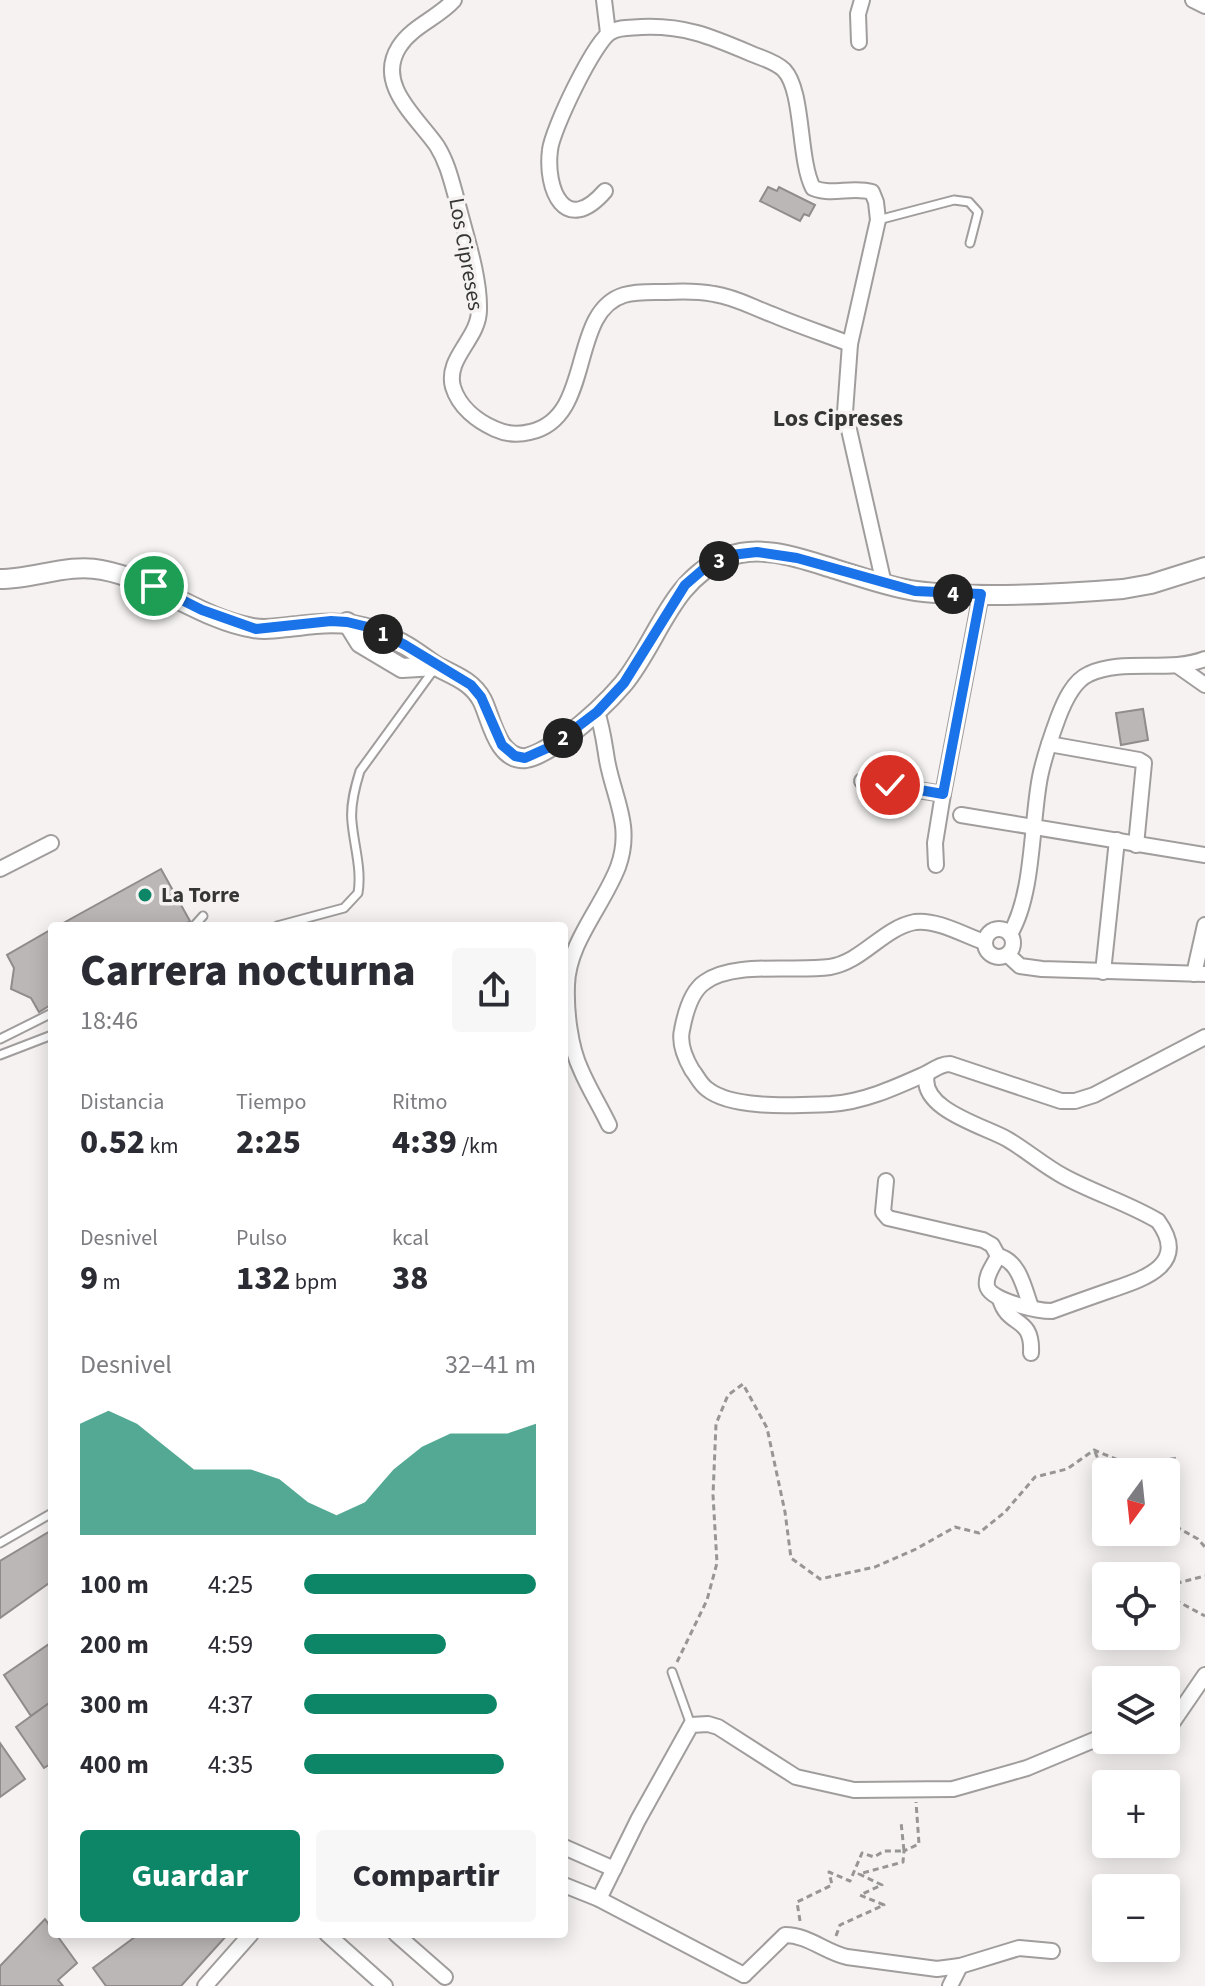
<!DOCTYPE html>
<html lang="es">
<meta charset="utf-8">
<style>
body{margin:0;font-family:"Source Sans 3",sans-serif;background:#f7f7f7;color:#2b2b33;height:100vh;display:flex;flex-direction:column;font-size:30px;white-space:nowrap}
*{box-sizing:border-box;margin:0}
p{font-size:26px;color:#7c7c81}
.icon{flex:none;width:44px;height:44px;fill:none;stroke:currentColor;stroke-width:2;stroke-linecap:round;stroke-linejoin:round}
.map{position:relative;flex:1;overflow:hidden}
.drawer{position:absolute;left:48px;top:922px;width:520px;height:1016px;display:flex;flex-direction:column;background:#fff;border-radius:8px;box-shadow:0 4px 20px #0003}
.drawer>*{flex:none}
.needle{width:52px;rotate:195deg}
.fabs{position:absolute;left:1092px;top:1458px;display:grid;gap:16px}
.fabs a{display:grid;place-items:center;width:88px;height:88px;border-radius:8px;background:#fff;box-shadow:0 4px 20px #0003;font-size:40px}
.pin{position:absolute;display:grid;place-items:center;width:68px;height:68px;color:#fff;margin:-34px;border:4px solid #fff;border-radius:50%;box-shadow:0 2px 8px #0007}
.km{position:absolute;width:40px;height:40px;margin:-20px;border-radius:50%;background:#222;color:#fff;font-size:22px;line-height:40px;text-align:center}
.round{display:grid;place-items:center;flex:none;width:84px;height:84px;border-radius:8px;background:#f7f7f7}
.summary{display:flex;align-items:center;justify-content:space-between;height:136px;padding:0 32px}
h1{font-size:44px;font-weight:800;line-height:60px}
.metrics{display:grid;grid-template-columns:repeat(3,1fr);gap:12px;height:136px;padding:8px 32px}
.metrics div{display:grid;align-content:center}
.metrics b{font-size:34px;font-weight:800}
.metrics small{font-size:22px;font-weight:400}
.metrics p{font-size:22px}
.chart{height:224px;padding:16px 32px}
.chart p{display:flex;justify-content:space-between}
.chart svg{width:100%;height:144px;margin-top:8px;fill:#0c8667;opacity:.7}
.primary-button{display:flex;gap:16px;margin-top:auto;padding:16px 32px}
.primary-button a{flex:1;height:92px;border-radius:8px;background:#0c8667;color:#fff;font-size:32px;font-weight:800;line-height:92px;text-align:center}
.primary-button a+a{background:#f7f7f7;color:#2b2b33}
ul{padding:0 32px;list-style:none;font-size:26px}
li{display:grid;grid-template-columns:128px 96px 1fr;align-items:center;height:60px}
li i{height:20px;border-radius:10px;background:#0c8667}
.map>svg:first-child{display:block}
.building{fill:#bbb7b7;stroke:#908c8c;stroke-width:2}
.lines{fill:none;stroke-linecap:round;stroke-linejoin:round}
.service-casing{stroke:#a19d9d;stroke-width:11}
.minor-casing{stroke:#a19d9d;stroke-width:18}
.tertiary-casing{stroke:#a19d9d;stroke-width:22}
.path{stroke:#979595;stroke-width:3;stroke-dasharray:6 4;stroke-linecap:butt}
.service{stroke:#fff;stroke-width:7}
.minor{stroke:#fff;stroke-width:14}
.tertiary{stroke:#fff;stroke-width:18}
.route-casing{stroke:#fff;stroke-width:16}
.route{stroke:#1a73e8;stroke-width:10}
.poi-dot{fill:#0c8667;stroke:#f6f2f2;stroke-width:3}
.labels{text-anchor:middle;dominant-baseline:central;stroke-width:7;stroke-linejoin:round;paint-order:stroke}
.street-label{font-size:22px;fill:#363535;stroke:#f6f2f2}
.poi-label{font-size:22px;font-weight:bold;fill:#363535;stroke:#f6f2f2;text-anchor:start}
.neighbourhood-label{font-size:24px;font-weight:bold;fill:#363535;stroke:#f6f2f2}
</style>
<div class="map">
<svg width="1205" height="1986" viewBox="0 0 1205 1986">
<rect width="100%" height="100%" fill="#f6f2f2"/>
<g class="building">
<path d="M768 187 777 191 779 187 815 205 809 216 804 214 800 221 760 201Z"/>
<path d="M1143 709 1148 740 1121 745 1116 713Z"/>
<path d="M161 869 190 921 181 926H58Z"/>
<path d="M52 929V1004L39 1012 31 998 11 989 14 968 7 955Z"/>
<path d="M52 1530V1581L0 1618V1561Z"/>
<path d="M52 1642V1701L31 1716 4 1675Z"/>
<path d="M52 1701V1763L44 1768 16 1727Z"/>
<path d="M0 1743 25 1779 0 1797Z"/>
<path d="M45 1919 52 1929V1934H56L77 1963 58 1980 63 1986H0V1966Z"/>
<path d="M139 1934H228L181 1986H106L93 1968Z"/>
</g>
<g class="lines">
<g class="service-casing">
<g id="service">
<path d="M878 220 954 200 969 202 978 212 970 243"/>
<path d="M194 926 203 916"/>
<path d="M277 926 344 908 358 893C362 869 354 846 352 822 350 805 355 787 360 771L435 668"/>
<path d="M0 1039 52 1013"/>
<path d="M0 1055 52 1035"/>
<path d="M0 1543 52 1513"/>
<path d="M672 1672 691 1725"/>
</g>
</g>
<g class="minor-casing">
<g id="minor">
<path d="M454 0C438 18 412 26 399 47 375 85 418 118 437 146 447 162 451 179 456 197 464 231 480 275 479 310 479 339 445 358 453 387 459 407 477 421 495 429 506 434 518 435 530 432 595 418 568 312 624 295 637 291 652 292 666 292 682 291 698 291 714 294 735 297 752 307 771 314 797 325 824 334 850 344"/>
<path d="M604 0 608 33"/>
<path d="M1193 0 1205 6"/>
<path d="M859 42 858 14 862 0"/>
<path d="M605 191C565 237 545 189 550 150 552 130 595 40 611 32 619 27 631 28 641 27 685 25 712 37 752 54 762 58 776 62 784 70 804 91 798 159 813 188 832 196 852 186 872 192L876 202 878 220 850 344 845 412 884 584"/>
<path d="M1178 666 1205 685"/>
<path d="M597 712C603 730 604 742 607 760 614 799 633 826 618 867 603 906 568 943 567 985 566 1011 570 1047 581 1070 589 1089 600 1106 609 1125"/>
<path d="M1049 744 1139 760 1144 763 1136 845"/>
<path d="M862 781 943 794"/>
<path d="M961 815 1205 855"/>
<path d="M936 865 935 843 943 794 981 594"/>
<path d="M0 869 51 843"/>
<circle cx="999" cy="943" r="14"/>
<path d="M1010 934C1034 894 1031 823 1040 777 1044 757 1051 737 1058 718 1064 702 1073 681 1089 674 1123 658 1169 673 1205 659"/>
<path d="M984 942C964 935 936 919 915 922 883 928 862 962 830 967 793 972 734 961 705 982 691 991 685 1014 682 1030 679 1043 685 1058 692 1070 697 1076 700 1084 707 1089 733 1110 798 1105 831 1104 863 1102 894 1088 923 1075 933 1071 939 1064 950 1064L1061 1101H1075L1094 1095 1205 1037"/>
<path d="M1008 955 1020 966 1042 969 1205 974"/>
<path d="M1103 972 1117 840"/>
<path d="M1194 974 1205 925"/>
<path d="M886 1181 883 1212 888 1218 983 1240 992 1245 998 1256C994 1265 985 1275 987 1286 990 1301 1038 1311 1052 1311 1071 1304 1091 1297 1111 1290 1143 1279 1190 1265 1158 1221 1128 1203 1094 1193 1063 1176 1043 1165 1026 1150 1007 1139 984 1126 918 1109 927 1074"/>
<path d="M998 1256C1020 1261 1024 1289 1031 1307"/>
<path d="M1000 1299C1008 1328 1033 1315 1031 1353"/>
<path d="M1166 1732 1205 1675"/>
<path d="M564 1847 614 1869"/>
<path d="M564 1885 599 1899 744 1975"/>
<path d="M599 1899 638 1820 691 1725 708 1724 718 1727 796 1777 854 1790 953 1789 1027 1768 1106 1735"/>
<path d="M327 1934 385 1986"/>
<path d="M396 1934 445 1977"/>
<path d="M744 1975 785 1935C808 1935 825 1952 847 1957L937 1969 960 1966 1019 1948 1052 1951"/>
<path d="M205 1986 251 1934"/>
<path d="M950 1986 960 1966"/>
</g>
</g>
<g class="tertiary-casing">
<g id="tertiary">
<path d="M0 579C34 579 69 563 102 570 156 580 200 619 253 628 268 631 283 627 298 626 341 620 365 623 403 644 415 650 425 659 436 666 453 675 472 681 482 700 491 717 497 761 526 758 539 756 555 744 566 737 587 721 606 704 623 684 659 640 670 580 727 557 761 543 802 559 835 569 862 577 888 587 916 591 977 599 1061 594 1123 589L1151 584 1205 567"/>
<path d="M347 622 360 643 402 668 436 666"/>
</g>
</g>
<g class="path">
<path d="M1095 1452 1106 1478"/>
<path d="M1166 1526 1173 1525 1198 1539 1205 1547"/>
<path d="M1166 1586 1205 1576"/>
<path d="M1166 1595 1205 1616"/>
<path d="M677 1662 707 1600 717 1563 713 1495 716 1424 728 1395 743 1384 767 1428 785 1512 791 1558 820 1579 875 1567 916 1549 955 1527 979 1533 1005 1512 1035 1477 1067 1469 1094 1450 1130 1465 1178 1458"/>
<path d="M800 1921 797 1902 832 1885 829 1872 850 1881 862 1853 874 1857 884 1851H904L901 1822"/>
<path d="M836 1936 840 1925 884 1905 860 1895 882 1885 859 1874 903 1862 904 1851 919 1844 916 1802"/>
</g>
<use href="#service" class="service"/>
<use href="#minor" class="minor"/>
<use href="#tertiary" class="tertiary"/>
</g>
<g class="lines">
<g class="route-casing">
<path id="route" d="M154 586 202 610 256 629 331 621 347 622 372 628 405 645 471 685 481 697 502 745 515 756 525 758 552 746 597 712 624 683 685 585 707 566 731 555 757 552 797 558 915 591 981 594 943 794 890 785"/>
</g>
<use href="#route" class="route"/>
</g>
<circle class="poi-dot" cx="145" cy="895" r="8"/>
<g class="labels">
<g class="street-label">
<text transform="translate(466 254) rotate(80)">Los Cipreses</text>
</g>
<g class="poi-label">
<text x="161" y="895">La Torre</text>
</g>
<g class="neighbourhood-label">
<text x="838" y="418">Los Cipreses</text>
</g>
</g>
</svg>
<div class="fabs">
<a><svg class="needle" viewBox="-14 -14 28 28"><path d="M0-13l5 13h-10z" fill="#e53935"/><path d="M0 13l5-13h-10z" fill="#7c7c81"/></svg></a>
<a><svg class="icon" aria-label="locate" viewBox="0 0 24 24"><circle cx="12" cy="12" r="6"/><path d="M12 2v4M12 18v4M2 12h4M18 12h4"/></svg></a>
<a><svg class="icon" aria-label="layers" viewBox="0 0 24 24"><path d="M12 4l9 5-9 5-9-5zM3 14l9 5 9-5"/></svg></a>
<a>+</a>
<a>−</a>
</div>
<div class="pin" style="left:154px;top:586px;background:#1e9e55"><svg class="icon" aria-label="arrive" viewBox="0 0 24 24"><path d="M6 21V4h12l-3 4 3 4H6"/></svg></div>
<div class="pin" style="left:890px;top:785px;background:#d93025"><svg class="icon" aria-label="check" viewBox="0 0 24 24"><path d="M5 12l5 5 9-10"/></svg></div>
<b class="km" style="left:383px;top:634px">1</b>
<b class="km" style="left:563px;top:738px">2</b>
<b class="km" style="left:719px;top:561px">3</b>
<b class="km" style="left:953px;top:594px">4</b>
<section class="drawer">
<div class="summary"><div><h1>Carrera nocturna</h1><p>18:46</p></div><a class="round"><svg class="icon" aria-label="share" viewBox="0 0 24 24"><path d="M12 15V3M7 8l5-5 5 5M5 13v7h14v-7"/></svg></a></div>
<div class="metrics">
<div><p>Distancia</p><b>0.52<small> km</small></b></div>
<div><p>Tiempo</p><b>2:25</b></div>
<div><p>Ritmo</p><b>4:39<small> /km</small></b></div>
</div>
<div class="metrics">
<div><p>Desnivel</p><b>9<small> m</small></b></div>
<div><p>Pulso</p><b>132<small> bpm</small></b></div>
<div><p>kcal</p><b>38</b></div>
</div>
<div class="chart"><p><span>Desnivel</span>32–41 m</p>
<svg viewBox="0 0 160 44" preserveAspectRatio="none"><path d="M0 44V10L10 6L20 10L30 17L40 24L50 24L60 24L70 27L80 34L90 38L100 34L110 24L120 17L130 13L140 13L150 13L160 10V44z"/></svg>
</div>
<ul>
<li><b>100 m</b>4:25<i style="width:100%"></i></li>
<li><b>200 m</b>4:59<i style="width:61%"></i></li>
<li><b>300 m</b>4:37<i style="width:83%"></i></li>
<li><b>400 m</b>4:35<i style="width:86%"></i></li>
</ul>
<div class="primary-button"><a>Guardar</a><a>Compartir</a></div>
</section>
</div>
